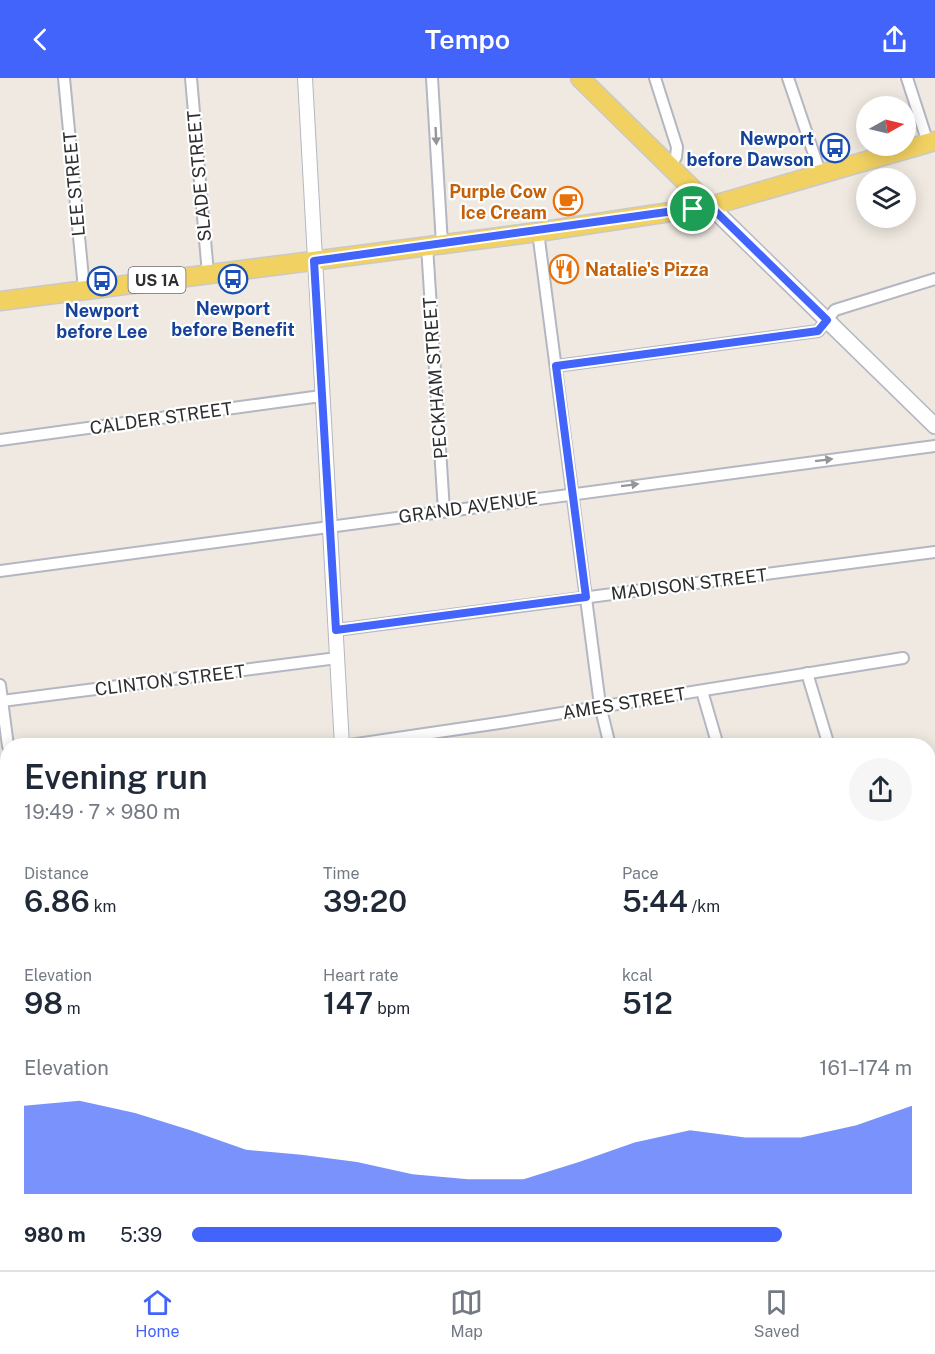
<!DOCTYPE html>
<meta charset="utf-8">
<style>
body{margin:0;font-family:"Public Sans",sans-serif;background:#f6f6f7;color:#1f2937;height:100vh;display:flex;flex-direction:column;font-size:22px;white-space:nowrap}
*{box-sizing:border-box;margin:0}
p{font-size:20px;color:#747a83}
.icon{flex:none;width:33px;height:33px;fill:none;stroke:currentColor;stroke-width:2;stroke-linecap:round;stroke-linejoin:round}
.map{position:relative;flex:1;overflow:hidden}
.panel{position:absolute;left:0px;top:660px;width:936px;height:532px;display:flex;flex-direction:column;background:#fff;border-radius:24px 24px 0 0;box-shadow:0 3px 15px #0003}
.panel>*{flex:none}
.needle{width:39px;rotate:82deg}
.tools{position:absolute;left:856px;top:18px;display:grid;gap:12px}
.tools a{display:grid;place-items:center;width:60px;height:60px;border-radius:50%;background:#fff;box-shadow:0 3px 15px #0003;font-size:30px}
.pin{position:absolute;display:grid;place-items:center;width:51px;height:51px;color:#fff;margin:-26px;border:3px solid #fff;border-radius:50%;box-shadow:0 2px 6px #0007}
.round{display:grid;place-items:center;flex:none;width:63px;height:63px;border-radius:32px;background:#f6f6f7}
.summary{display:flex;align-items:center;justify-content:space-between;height:102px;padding:0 24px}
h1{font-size:33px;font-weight:600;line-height:45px}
.figures{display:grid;grid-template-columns:repeat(3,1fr);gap:9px;height:102px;padding:6px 24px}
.figures div{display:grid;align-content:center}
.figures b{font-size:30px;font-weight:600}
.figures small{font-size:16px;font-weight:400}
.figures p{font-size:16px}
.chart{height:168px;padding:12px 24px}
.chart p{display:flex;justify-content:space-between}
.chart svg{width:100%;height:108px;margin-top:6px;fill:#4264fb;opacity:.7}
ul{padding:0 24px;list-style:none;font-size:20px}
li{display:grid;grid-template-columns:96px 72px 1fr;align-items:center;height:45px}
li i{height:15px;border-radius:8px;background:#4264fb}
header{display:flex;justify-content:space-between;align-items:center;height:78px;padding:0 24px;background:#4264fb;color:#fff;font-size:27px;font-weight:600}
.tab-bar{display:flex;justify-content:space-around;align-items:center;height:84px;border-top:2px solid #e0e1e3;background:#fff;font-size:16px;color:#747a83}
.tab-bar a{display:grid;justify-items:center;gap:3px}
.tab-bar .selected{color:#4264fb}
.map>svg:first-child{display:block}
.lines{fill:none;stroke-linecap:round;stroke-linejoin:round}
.minor-casing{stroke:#b4b7c1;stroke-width:14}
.tertiary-casing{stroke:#b4b7c1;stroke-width:16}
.secondary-casing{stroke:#b4b7c1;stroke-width:18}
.primary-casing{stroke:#c9c9c9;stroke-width:21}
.minor{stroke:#fff;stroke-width:10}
.tertiary{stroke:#fff;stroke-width:14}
.secondary{stroke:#fff;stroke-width:15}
.primary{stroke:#f2d163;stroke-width:18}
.oneway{fill:#969696}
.route-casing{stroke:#fff;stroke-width:12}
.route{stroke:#4264fb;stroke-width:8}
.labels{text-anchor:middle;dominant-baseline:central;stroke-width:4.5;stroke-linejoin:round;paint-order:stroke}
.shield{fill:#fff;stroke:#6d6d6d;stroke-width:1.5}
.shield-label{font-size:16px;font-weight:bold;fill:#2e2e2e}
.transit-label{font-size:18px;font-weight:bold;fill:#164399;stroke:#fff}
.street-label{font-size:18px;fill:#2e2e2e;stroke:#fff}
.food-label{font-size:18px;font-weight:bold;fill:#c56008;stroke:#fff;text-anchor:end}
</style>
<header><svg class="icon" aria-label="back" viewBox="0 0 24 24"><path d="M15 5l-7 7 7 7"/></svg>Tempo<svg class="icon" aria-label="share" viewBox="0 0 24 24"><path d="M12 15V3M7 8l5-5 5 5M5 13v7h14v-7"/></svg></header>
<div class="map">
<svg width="935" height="1192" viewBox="0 0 935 1192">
<rect width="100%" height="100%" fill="#efe9e1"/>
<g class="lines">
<g class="minor-casing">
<g id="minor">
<path d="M64 0 84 211"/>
<path d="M191 0 208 196"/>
<path d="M432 0 442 166"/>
<path d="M655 0 677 69 676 79 670 88"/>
<path d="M788 0 821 97"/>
<path d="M907 0 928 65"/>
<path d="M538 154 600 627 610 668"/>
<path d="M427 168 444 433"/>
<path d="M556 288 818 253 835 232 935 201"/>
<path d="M0 362 321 318"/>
<path d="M0 493 935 368"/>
<path d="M336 552 935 474"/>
<path d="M807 595 829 668"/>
<path d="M0 607 8 668"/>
<path d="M702 613 718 668"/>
<path d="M2 623 337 580"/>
<path d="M343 668 506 644 903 580"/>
<path d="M928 744 935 743"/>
<path d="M928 845 935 843"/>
<path d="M0 886 8 883"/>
<path d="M928 970 935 967"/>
<path d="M0 1023 8 1020"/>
<path d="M928 1102 935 1100"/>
<path d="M0 1160 8 1157"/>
<path d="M172 1185 174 1192"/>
<path d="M323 1192 350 1185"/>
<path d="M667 1192 688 1185"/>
</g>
</g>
<g class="tertiary-casing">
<g id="tertiary">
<path d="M305 0 342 668"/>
<path d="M369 1185 370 1192"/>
</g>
</g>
<g class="secondary-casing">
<path id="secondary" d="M710 128 935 348"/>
</g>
<g class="primary-casing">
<g id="primary">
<path d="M580 0 710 128"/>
<path d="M0 223 538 154 710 128 935 63"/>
</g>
</g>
<use href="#minor" class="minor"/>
<use href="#tertiary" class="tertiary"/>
<use href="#secondary" class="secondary"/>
<use href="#primary" class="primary"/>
</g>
<defs><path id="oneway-solid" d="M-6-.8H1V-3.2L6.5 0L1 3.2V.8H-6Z" transform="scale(1.5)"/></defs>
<g class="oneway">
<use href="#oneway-solid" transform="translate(436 58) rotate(87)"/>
<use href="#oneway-solid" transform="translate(824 382) rotate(-7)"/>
<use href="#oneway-solid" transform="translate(630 407) rotate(-7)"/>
</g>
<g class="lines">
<g class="route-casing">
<path id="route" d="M710 128 827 242 818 253 556 288 586 519 336 552 314 183Z"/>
</g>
<use href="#route" class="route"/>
</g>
<defs>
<g id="bus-ring" transform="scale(1.5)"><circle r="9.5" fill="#fff" stroke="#1a4fb4" stroke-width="1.5"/><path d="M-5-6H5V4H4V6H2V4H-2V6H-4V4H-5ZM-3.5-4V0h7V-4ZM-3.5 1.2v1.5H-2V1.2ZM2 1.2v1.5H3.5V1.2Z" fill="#1a4fb4"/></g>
<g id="cafe-ring" transform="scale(1.5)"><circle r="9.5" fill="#fff" stroke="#e8710a" stroke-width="1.5"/><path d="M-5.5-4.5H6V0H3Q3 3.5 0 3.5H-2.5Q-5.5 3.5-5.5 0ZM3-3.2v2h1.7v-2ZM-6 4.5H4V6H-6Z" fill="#e8710a"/></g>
<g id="restaurant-ring" transform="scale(1.5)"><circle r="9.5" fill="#fff" stroke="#e8710a" stroke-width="1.5"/><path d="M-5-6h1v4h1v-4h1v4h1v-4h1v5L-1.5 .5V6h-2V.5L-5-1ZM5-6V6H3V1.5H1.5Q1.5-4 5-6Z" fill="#e8710a"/></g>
</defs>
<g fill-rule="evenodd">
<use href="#bus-ring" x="835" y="70"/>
<use href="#cafe-ring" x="568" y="123"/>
<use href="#restaurant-ring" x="564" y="191"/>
<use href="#bus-ring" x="233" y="201"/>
<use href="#bus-ring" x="102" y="203"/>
</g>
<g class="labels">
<rect class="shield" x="128.5" y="189" width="57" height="26" rx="4.5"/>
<g class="shield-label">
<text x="157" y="202">US 1A</text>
</g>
<g class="transit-label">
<text x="814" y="60" text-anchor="end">Newport<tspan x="814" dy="21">before Dawson</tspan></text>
<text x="233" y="230">Newport<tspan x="233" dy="21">before Benefit</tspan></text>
<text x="102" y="232">Newport<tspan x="102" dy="21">before Lee</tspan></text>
</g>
<g class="street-label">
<text transform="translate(199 98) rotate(-95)">SLADE STREET</text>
<text transform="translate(74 106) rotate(-95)">LEE STREET</text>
<text transform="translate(435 300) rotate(-94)">PECKHAM STREET</text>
<text transform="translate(161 340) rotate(-8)">CALDER STREET</text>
<text transform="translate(468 429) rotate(-8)">GRAND AVENUE</text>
<text transform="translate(689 506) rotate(-7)">MADISON STREET</text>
<text transform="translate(170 602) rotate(-7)">CLINTON STREET</text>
<text transform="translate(624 625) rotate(-9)">AMES STREET</text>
</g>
<g class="food-label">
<text x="547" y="113">Purple Cow<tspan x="547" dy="21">Ice Cream</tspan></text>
<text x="585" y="191" text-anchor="start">Natalie's Pizza</text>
</g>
</g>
</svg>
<div class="tools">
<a><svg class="needle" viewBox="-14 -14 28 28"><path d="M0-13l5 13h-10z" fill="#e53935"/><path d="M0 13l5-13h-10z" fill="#747a83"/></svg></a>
<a><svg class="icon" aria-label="layers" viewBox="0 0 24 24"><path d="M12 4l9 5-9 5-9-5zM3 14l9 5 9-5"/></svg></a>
</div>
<div class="pin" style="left:693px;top:131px;background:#1e9e55"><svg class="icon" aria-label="arrive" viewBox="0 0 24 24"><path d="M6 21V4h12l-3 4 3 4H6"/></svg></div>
<section class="panel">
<div class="summary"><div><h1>Evening run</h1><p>19:49 · 7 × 980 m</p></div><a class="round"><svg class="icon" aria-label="share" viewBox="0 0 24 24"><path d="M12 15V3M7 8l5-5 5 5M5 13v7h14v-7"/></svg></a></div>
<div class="figures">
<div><p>Distance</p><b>6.86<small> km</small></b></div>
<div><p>Time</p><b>39:20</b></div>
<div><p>Pace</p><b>5:44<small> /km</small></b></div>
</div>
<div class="figures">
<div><p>Elevation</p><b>98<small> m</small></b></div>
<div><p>Heart rate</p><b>147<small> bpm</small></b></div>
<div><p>kcal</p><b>512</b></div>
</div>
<div class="chart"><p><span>Elevation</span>161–174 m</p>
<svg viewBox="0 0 160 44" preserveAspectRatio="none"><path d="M0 44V8L10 6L20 11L30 18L40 26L50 28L60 31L70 36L80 38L90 38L100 31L110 23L120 18L130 21L140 21L150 16L160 8V44z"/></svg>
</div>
<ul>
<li><b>980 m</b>5:39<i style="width:82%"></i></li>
</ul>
</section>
</div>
<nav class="tab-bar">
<a class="selected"><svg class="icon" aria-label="home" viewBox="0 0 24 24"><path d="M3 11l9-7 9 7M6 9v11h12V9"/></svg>Home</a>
<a><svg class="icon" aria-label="map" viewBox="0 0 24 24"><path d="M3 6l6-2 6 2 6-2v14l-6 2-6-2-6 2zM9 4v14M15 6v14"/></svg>Map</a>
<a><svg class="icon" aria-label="saved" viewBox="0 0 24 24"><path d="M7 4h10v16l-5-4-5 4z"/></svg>Saved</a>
</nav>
